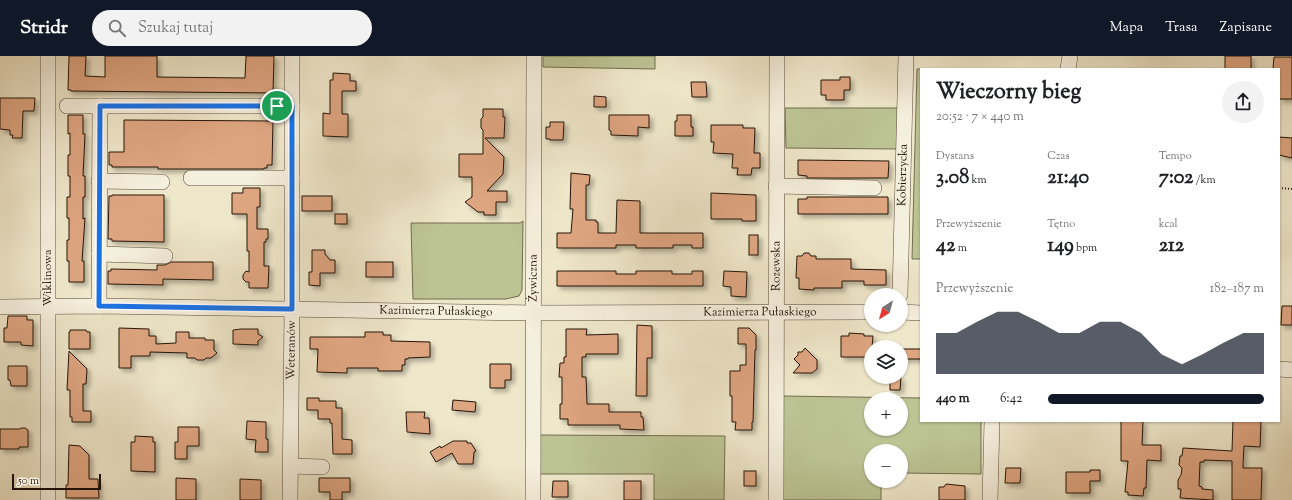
<!DOCTYPE html>
<html lang="pl">
<meta charset="utf-8">
<style>
body{margin:0;font-family:"Sorts Mill Goudy",serif;background:#f2f2f2;color:#202124;height:100vh;display:flex;flex-direction:column;font-size:15px;white-space:nowrap}
*{box-sizing:border-box;margin:0}
p{font-size:13px;color:#757577}
.icon{flex:none;width:22px;height:22px;fill:none;stroke:currentColor;stroke-width:2;stroke-linecap:round;stroke-linejoin:round}
.map{position:relative;flex:1;overflow:hidden}
.panel{position:absolute;left:920px;top:12px;width:360px;height:354px;display:flex;flex-direction:column;background:#fff;border-radius:0px;box-shadow:0 1px 3px #0004}
.panel>*{flex:none}
.needle{width:26px;rotate:216deg}
.buttons{position:absolute;left:864px;top:232px;display:grid;gap:8px}
.buttons a{display:grid;place-items:center;width:44px;height:44px;border-radius:50%;background:#fff;box-shadow:0 1px 3px #0004;font-size:20px}
.scale{position:absolute;left:12px;bottom:10px;width:89px;box-sizing:border-box;padding-left:4px;border:2px solid #261409;border-top:0;font-size:11px;line-height:14px;white-space:nowrap;color:#261409;-webkit-text-stroke:3px #f5efdd;paint-order:stroke}
.pin{position:absolute;display:grid;place-items:center;width:34px;height:34px;color:#fff;margin:-17px;border:2px solid #fff;border-radius:50%;box-shadow:0 1px 4px #0007}
.round{display:grid;place-items:center;flex:none;width:42px;height:42px;border-radius:21px;background:#f2f2f2}
.headline{display:flex;align-items:center;justify-content:space-between;height:68px;padding:0 16px}
h1{font-size:22px;font-weight:800;line-height:30px}
.metrics{display:grid;grid-template-columns:repeat(3,1fr);gap:6px;height:68px;padding:4px 16px}
.metrics div{display:grid;align-content:center}
.metrics b{font-size:20px;font-weight:800}
.metrics small{font-size:11px;font-weight:400}
.metrics p{font-size:11px}
.chart{height:112px;padding:8px 16px}
.chart p{display:flex;justify-content:space-between}
.chart svg{width:100%;height:72px;margin-top:4px;fill:#111827;opacity:.7}
ul{padding:0 16px;list-style:none;font-size:13px}
li{display:grid;grid-template-columns:64px 48px 1fr;align-items:center;height:30px}
li i{height:10px;border-radius:5px;background:#111827}
header{display:flex;align-items:center;gap:24px;box-sizing:border-box;height:56px;padding:0 20px;background:#111827;color:#fff}
header strong{font-size:19px}
nav{display:flex;gap:22px;margin-inline-start:auto;font-size:14px}
.search{width:280px;height:36px;background:#f2f2f2;display:flex;align-items:center;gap:10px;box-sizing:border-box;padding:0 14px;border-radius:22px;color:#757577;font-size:15px}
.map>svg:first-child{display:block}
.green{fill:#bcc494;stroke:#716c4e;fill-rule:evenodd}
.building{fill:#dea581;stroke:#261409;filter:url(#shadow)}
.lines{fill:none;stroke-linecap:round;stroke-linejoin:round}
.minor-casing{stroke:#584939;stroke-width:16}
.path{stroke:#261409;stroke-width:2;stroke-dasharray:1 2;stroke-linecap:butt}
.minor{stroke:#f5efdd;stroke-width:15}
.route-casing{stroke:#fff;stroke-width:8}
.route{stroke:#1a73e8;stroke-width:5}
.labels{text-anchor:middle;dominant-baseline:central;stroke-width:3.5;stroke-linejoin:round;paint-order:stroke}
.street-label{font-size:12px;fill:#261409;stroke:#f5efdd}
</style>
<header>
<strong>Stridr</strong>
<div class="search"><svg class="icon" aria-label="search" viewBox="0 0 24 24"><circle cx="10" cy="10" r="6"/><path d="M15 15l6 6"/></svg>Szukaj tutaj</div>
<nav><a>Mapa</a><a>Trasa</a><a>Zapisane</a></nav>
</header>
<div class="map">
<svg width="1292" height="444" viewBox="0 0 1292 444">
<defs>
<filter id="shadow"><feDropShadow dx="3.5" dy="3.5" stdDeviation="2" flood-color="#0004"/></filter>
</defs>
<rect width="100%" height="100%" fill="#efe7ca"/>
<filter id="stains"><feTurbulence type="fractalNoise" baseFrequency=".005" numOctaves="4"/><feColorMatrix values="0 0 0 0 .2 0 0 0 0 .09 0 0 0 0 .02 0 0 0 .5 -.17"/></filter>
<radialGradient id="worn" r=".72"><stop offset=".6" stop-color="#630" stop-opacity="0"/><stop offset="1" stop-color="#630" stop-opacity=".3"/></radialGradient>
<g class="green">
<path d="M543 0H655V13L543 11Z"/>
<path d="M917 13H921V203H912Z"/>
<path d="M785 52H900L899 93 786 92Z"/>
<path d="M523 165 522 234 519 240 506 243H413L411 167H520Z"/>
<path d="M783 340 921 342V365H981V418L901 417V395H871V425H881V444H783ZM871 343H901V373H871Z"/>
<path d="M540 379 725 380 724 444H654V418H540Z"/>
</g>
<g class="building">
<path d="M69 0H86L85 20 105 21V0H157V21L245 22 246 0H274L273 37 71 35V34H68Z"/>
<rect x="1225" y="0" width="26" height="13"/>
<path d="M1274 1H1292V43H1279V13H1273Z"/>
<path d="M333 17 350 18V25H356V35H342V58H348V81L323 80V57L330 58V24H333Z"/>
<path d="M840 21H850V34H844V44H826V39H821V24H840Z"/>
<path d="M691 26H706L707 41H692Z"/>
<path d="M594 40 606 41V51H594Z"/>
<path d="M0 42H35L34 55H23L22 82H12L13 79H10V74L0 73Z"/>
<path d="M483 53H503V61H505L504 82H485L504 101 503 118 487 135H507V146H496V159H484V156H478L465 146 472 141V121H459V98H483V74L481 72V63L483 61Z"/>
<path d="M68 59H83V78H85L83 120H85V141H83V163L85 162 82 205H84V226H69V205H67V184H69V162H67V141H70V120H68V99H70V77L68 78Z"/>
<path d="M609 59H649V72L638 71V80L611 79V75L609 74Z"/>
<path d="M677 59H691V71H693V80H675V65H677Z"/>
<path d="M124 64 273 65 272 109H267V112H264V113H158V111H112V109H109V96H124Z"/>
<path d="M550 66H564L563 84H550V83H546V71H550Z"/>
<path d="M711 69H743V72H755L754 97H760V112H752L751 119H737L738 112H732L733 98 713 97 714 86H711Z"/>
<path d="M1279 81 1292 82V102L1279 99Z"/>
<path d="M798 104 889 105 888 122H807V120L798 119Z"/>
<path d="M571 117 590 119 589 129H586V164H596V166H598V177H616L617 144 640 145V177H703V192H692V189H673V192H636V189H616V192H557V177H571L573 153H570Z"/>
<path d="M243 132H260V151H257V173H268V183H266V186H264V210H269L268 232H249V226H246L243 223V219L246 215 249 216V195H247V158H232V137H243Z"/>
<path d="M711 137 756 139V165H742V163H711Z"/>
<path d="M112 139H164V186L112 185V183H108L109 140H112Z"/>
<rect x="302" y="140" width="30" height="15"/>
<path d="M807 141H888V158H798V143H807Z"/>
<rect x="335" y="158" width="12" height="10"/>
<rect x="749" y="179" width="9" height="20"/>
<path d="M312 194H325V198L330 204H335V217H320V230L309 229V216H312Z"/>
<path d="M804 197H809L811 200H816V203H851V213L886 214V229H864V225H842V232H814V234L799 233V222H796L797 200H802Z"/>
<path d="M171 206H213V224L163 223V229L108 228V215H111V213L157 214V209H165Z"/>
<rect x="366" y="206" width="27" height="15"/>
<path d="M557 215H616V218H636V215H672V218H692V215H703V230H557Z"/>
<path d="M724 215 747 216 746 241 731 240V231L723 230Z"/>
<path d="M1282 250H1292V269H1281Z"/>
<path d="M8 260H27V264H33V290L21 289V286H4V272H7Z"/>
<path d="M637 269 652 270V302H647V340H636Z"/>
<path d="M119 272 149 273V280H156V288L176 287V276H189V282H205V284H214V294L217 297 211 302H206L204 304H197L195 302H187V297L150 296V300H131V312H119Z"/>
<path d="M738 272H749L756 279V294H755L753 366H752V374H735L736 366H732V340H730V315H740V309H746V288H738Z"/>
<path d="M241 273H258V278L263 281 258 285V289L233 288V274Z"/>
<path d="M566 273H587L586 279 618 278V298H586V301H582V321H586L587 348H609V356H641V361H643L644 374 620 373V369H568V363H560V348H562V321H559L560 307H564V301H566Z"/>
<path d="M70 274H86L87 276H90V293H69V276H70Z"/>
<path d="M365 276H383V279H391V285L430 286V301L408 302V303H405V309H402V315H378V312H347V317L317 316 318 293H310V281H365Z"/>
<path d="M849 277 864 278V280H873L871 301H841V280H849Z"/>
<path d="M805 292 817 304V313L812 317H793L800 309 794 303 798 299V296H802Z"/>
<rect x="901" y="293" width="20" height="10"/>
<path d="M69 295 87 313 86 328H83V355H91V366H72V361H70V334H67Z"/>
<path d="M490 308H511V324H505V332H490Z"/>
<path d="M8 310H27V330H11L10 324H8Z"/>
<path d="M890 321H901L900 334H890Z"/>
<path d="M307 342H319V345H336V352H342V383L352 384V398H333L332 367H330V363H318V354H307Z"/>
<path d="M453 344 476 346 475 356 452 354Z"/>
<path d="M406 356H425L424 362H429L430 378 407 376Z"/>
<path d="M247 365 266 366V383H268V396H255L256 384 246 383Z"/>
<path d="M1121 365H1143L1142 389H1161V405L1147 404 1146 432H1144L1143 440 1128 439V436H1125L1128 405H1121Z"/>
<path d="M1233 365H1261L1260 391 1244 390 1243 409V412H1262L1261 444H1232V405L1204 404V406H1200L1199 430 1202 431V433L1213 434V444L1180 442 1181 433H1178V424L1181 419 1182 412 1179 409 1180 400H1182L1183 392 1232 395Z"/>
<path d="M178 371H199V390H187V403H175V386H178Z"/>
<path d="M21 372H25L28 374V391H19V393H0V373H20Z"/>
<path d="M135 380 153 381V386H155V416L131 415V386H135Z"/>
<path d="M453 385H467V387H471L476 395 474 396 473 408H458L452 397 436 406 430 396 440 390 441 392Z"/>
<path d="M69 389 80 390 89 399V423H98L99 442H66V429H68Z"/>
<path d="M1006 412H1021L1020 427H1005Z"/>
<path d="M1090 414H1100V425H1090V437H1066V416H1090Z"/>
<rect x="744" y="415" width="12" height="15"/>
<path d="M176 422 196 423V444H176Z"/>
<path d="M319 422H350V436H342V444H330V436H319Z"/>
<path d="M240 423 261 424V444H240Z"/>
<path d="M553 425H568V441H552Z"/>
<rect x="624" y="425" width="17" height="19"/>
<path d="M946 428 965 430V444H939V431H944Z"/>
</g>
<g class="lines">
<g class="minor-casing">
<g id="minor">
<path d="M48 0V444"/>
<path d="M1068 13 1070 0"/>
<path d="M67 50H292"/>
<path d="M191 122H292"/>
<path d="M99 125 162 126"/>
<path d="M776 130 874 132"/>
<path d="M99 198 165 200"/>
<path id="s1" d="M900 239 906 0"/>
<path d="M99 250 100 50"/>
<path id="s2" d="M0 251 99 250 533 257 871 256"/>
<path d="M901 256 921 257"/>
<path d="M1279 313 1292 314"/>
<path d="M291 410 322 411"/>
<path id="s3" d="M290 444 292 253V0"/>
<path id="s4" d="M533 444 534 0"/>
<path id="s5" d="M776 444 777 0"/>
<path d="M990 444 992 365"/>
</g>
</g>
<path class="path" d="M1279 132 1292 133"/>
<use href="#minor" class="minor"/>
</g>
<g class="lines">
<g class="route-casing">
<path id="route" d="M100 50H292V253L99 250Z"/>
</g>
<use href="#route" class="route"/>
</g>
<g class="labels">
<g class="street-label">
<text stroke="none"><textPath href="#s1" startOffset="120">Kobierzycka</textPath></text>
<text stroke="none"><textPath href="#s5" startOffset="234">Rozewska</textPath></text>
<text transform="translate(48 222) rotate(-90)">Wiklinowa</text>
<text stroke="none"><textPath href="#s4" startOffset="222">Żywiczna</textPath></text>
<text stroke="none"><textPath href="#s2" startOffset="436">Kazimierza Pułaskiego</textPath></text>
<text stroke="none"><textPath href="#s2" startOffset="760">Kazimierza Pułaskiego</textPath></text>
<text stroke="none"><textPath href="#s3" startOffset="150">Weteranów</textPath></text>
</g>
</g>
<rect width="100%" height="100%" filter="url(#stains)"/>
<rect width="100%" height="100%" fill="url(#worn)"/>
</svg>
<div class="buttons">
<a><svg class="needle" viewBox="-14 -14 28 28"><path d="M0-13l5 13h-10z" fill="#e53935"/><path d="M0 13l5-13h-10z" fill="#757577"/></svg></a>
<a><svg class="icon" aria-label="layers" viewBox="0 0 24 24"><path d="M12 4l9 5-9 5-9-5zM3 14l9 5 9-5"/></svg></a>
<a>+</a>
<a>−</a>
</div>
<div class="scale">50 m</div>
<div class="pin" style="left:277px;top:50px;background:#1e9e55"><svg class="icon" aria-label="arrive" viewBox="0 0 24 24"><path d="M6 21V4h12l-3 4 3 4H6"/></svg></div>
<section class="panel">
<div class="headline"><div><h1>Wieczorny bieg</h1><p>20:52 · 7 × 440 m</p></div><a class="round"><svg class="icon" aria-label="share" viewBox="0 0 24 24"><path d="M12 15V3M7 8l5-5 5 5M5 13v7h14v-7"/></svg></a></div>
<div class="metrics">
<div><p>Dystans</p><b>3.08<small> km</small></b></div>
<div><p>Czas</p><b>21:40</b></div>
<div><p>Tempo</p><b>7:02<small> /km</small></b></div>
</div>
<div class="metrics">
<div><p>Przewyższenie</p><b>42<small> m</small></b></div>
<div><p>Tętno</p><b>149<small> bpm</small></b></div>
<div><p>kcal</p><b>212</b></div>
</div>
<div class="chart"><p><span>Przewyższenie</span>182–187 m</p>
<svg viewBox="0 0 160 44" preserveAspectRatio="none"><path d="M0 44V19L10 19L20 12L30 6L40 6L50 12L60 19L70 19L80 12L90 12L100 19L110 32L120 38L130 32L140 25L150 19L160 19V44z"/></svg>
</div>
<ul>
<li><b>440 m</b>6:42<i style="width:100%"></i></li>
</ul>
</section>
</div>
